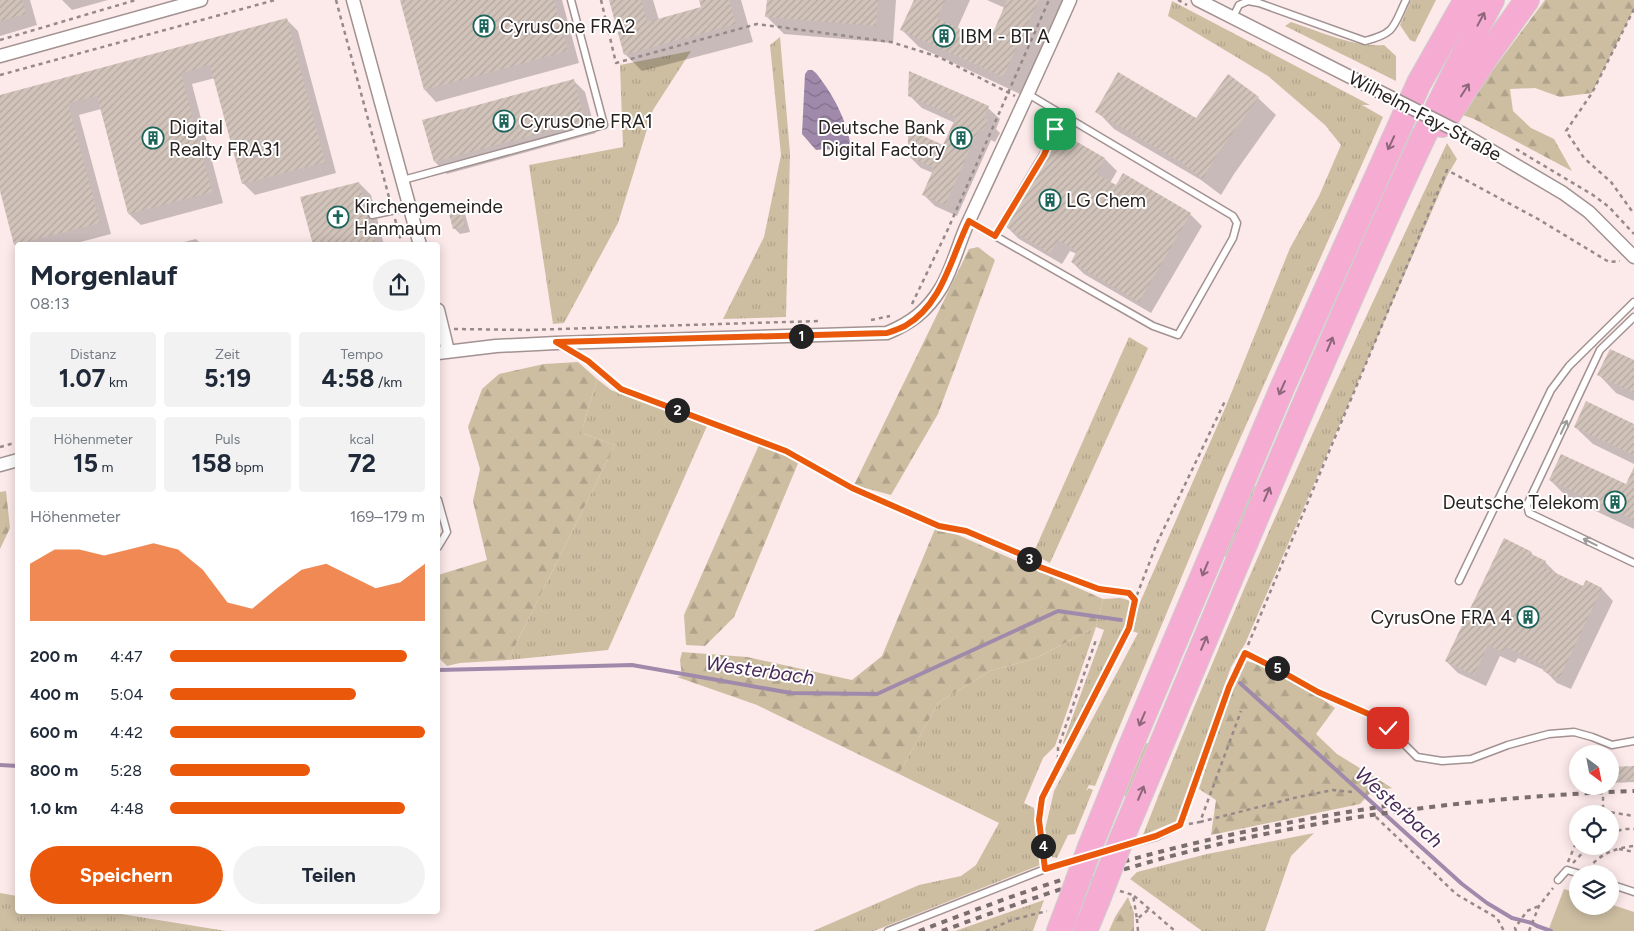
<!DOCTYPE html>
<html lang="de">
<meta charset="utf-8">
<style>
body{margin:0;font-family:Figtree,sans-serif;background:#f2f2f3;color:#1f2937;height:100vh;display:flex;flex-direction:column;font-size:19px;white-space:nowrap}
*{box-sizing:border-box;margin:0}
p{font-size:16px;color:#747a83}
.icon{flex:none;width:28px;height:28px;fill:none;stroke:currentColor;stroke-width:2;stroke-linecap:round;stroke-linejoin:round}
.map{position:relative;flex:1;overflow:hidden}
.drawer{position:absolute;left:15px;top:242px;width:425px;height:672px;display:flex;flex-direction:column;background:#fff;border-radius:5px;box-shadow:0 2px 12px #0003}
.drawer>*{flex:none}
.needle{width:32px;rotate:148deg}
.buttons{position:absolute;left:1569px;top:745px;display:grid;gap:10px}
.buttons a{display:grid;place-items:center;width:50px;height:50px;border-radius:50%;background:#fff;box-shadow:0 2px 12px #0003;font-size:25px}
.pin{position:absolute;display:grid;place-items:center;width:42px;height:42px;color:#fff;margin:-21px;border-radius:10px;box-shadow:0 2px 8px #0006}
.km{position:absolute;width:25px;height:25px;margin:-12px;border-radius:50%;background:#222;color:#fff;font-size:14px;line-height:25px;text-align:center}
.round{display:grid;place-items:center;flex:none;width:52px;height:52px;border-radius:26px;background:#f2f2f3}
.summary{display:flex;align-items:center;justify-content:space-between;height:85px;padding:0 15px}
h1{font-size:28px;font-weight:700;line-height:38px}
.stats{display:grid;grid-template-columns:repeat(3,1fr);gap:8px;height:85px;padding:5px 15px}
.stats div{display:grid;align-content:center;border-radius:5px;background:#f2f2f3;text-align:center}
.stats b{font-size:25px;font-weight:700}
.stats small{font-size:14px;font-weight:400}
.stats p{font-size:14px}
.chart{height:140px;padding:10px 15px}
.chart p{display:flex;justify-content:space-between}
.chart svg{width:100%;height:90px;margin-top:5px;fill:#ea580c;opacity:.7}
.cta{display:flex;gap:10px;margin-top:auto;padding:10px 15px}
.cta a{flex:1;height:58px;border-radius:30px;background:#ea580c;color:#fff;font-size:20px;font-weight:700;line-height:58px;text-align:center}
.cta a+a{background:#f2f2f3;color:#1f2937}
ul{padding:0 15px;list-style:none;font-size:16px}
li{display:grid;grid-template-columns:80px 60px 1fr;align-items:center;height:38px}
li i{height:12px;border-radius:6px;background:#ea580c}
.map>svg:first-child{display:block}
.grass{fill:url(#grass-tufts)}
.forest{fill:url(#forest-firs)}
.park{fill:#cdbea2}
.water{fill:url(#water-waves)}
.shadow{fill:#0003}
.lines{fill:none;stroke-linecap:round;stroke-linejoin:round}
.stream{stroke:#a08aab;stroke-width:4}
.building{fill:url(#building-hatch)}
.lane-casing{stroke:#a29291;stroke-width:9}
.street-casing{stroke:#a29291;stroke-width:15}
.highway-casing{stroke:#d0cece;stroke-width:26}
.path{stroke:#968989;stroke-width:2.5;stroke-dasharray:4 4;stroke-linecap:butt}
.lane{stroke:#fff;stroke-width:6}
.street{stroke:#fff;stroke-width:12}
.highway{stroke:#f5abd2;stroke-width:24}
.rail{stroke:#796e6d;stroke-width:4;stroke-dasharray:6 6;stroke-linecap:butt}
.street-bridge-casing{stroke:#a29291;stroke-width:15;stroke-linecap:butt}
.highway-bridge-casing{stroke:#d0cece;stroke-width:26;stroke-linecap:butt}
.street-bridge{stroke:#fff;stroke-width:12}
.highway-bridge{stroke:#f5abd2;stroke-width:24}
.oneway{stroke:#8e667a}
.oneway2{stroke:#9e9c9b}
.route-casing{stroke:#fff;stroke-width:10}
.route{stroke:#ea580c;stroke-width:6}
.labels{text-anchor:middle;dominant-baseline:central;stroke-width:4;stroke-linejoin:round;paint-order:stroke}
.poi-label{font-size:19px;fill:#282221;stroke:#fff;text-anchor:start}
.street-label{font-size:19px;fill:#282221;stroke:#fff}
.water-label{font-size:20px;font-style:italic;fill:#4a2a58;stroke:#fff}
</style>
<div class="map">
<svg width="1634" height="931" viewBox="0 0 1634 931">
<defs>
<pattern id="grass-tufts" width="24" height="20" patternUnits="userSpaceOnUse" patternTransform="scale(1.25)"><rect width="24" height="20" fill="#cdbea2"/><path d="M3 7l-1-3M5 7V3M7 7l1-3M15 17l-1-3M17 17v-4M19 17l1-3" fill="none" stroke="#b0a38b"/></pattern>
<pattern id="forest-firs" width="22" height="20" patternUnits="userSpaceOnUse" patternTransform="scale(1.25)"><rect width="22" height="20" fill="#cdbea2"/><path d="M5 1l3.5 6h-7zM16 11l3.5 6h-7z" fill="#b0a38b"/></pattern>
<pattern id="water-waves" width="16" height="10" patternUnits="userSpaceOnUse" patternTransform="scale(1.25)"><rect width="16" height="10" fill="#a08aab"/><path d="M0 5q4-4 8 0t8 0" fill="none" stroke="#82708b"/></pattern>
<pattern id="building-hatch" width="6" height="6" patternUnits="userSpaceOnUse" patternTransform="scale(1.25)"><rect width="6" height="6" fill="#d1c3ba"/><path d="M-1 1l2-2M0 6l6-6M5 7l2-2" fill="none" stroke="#b3a7a0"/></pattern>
</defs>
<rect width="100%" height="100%" fill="#fce9e9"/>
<g class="grass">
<path d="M1411 0H1436L1415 42 1410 40 1400 25Z"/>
<path d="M1172 1 1370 105H1362L1383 117 1223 477 1095 786 1089 785 1086 791 1089 788 1093 790 1075 834 1068 835 1057 858 1052 857 1045 830 1054 791 1138 633 1129 630 1141 600 1226 406 1290 248 1319 196 1341 145 1325 125 1268 76 1168 16Z"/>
<path d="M1291 22C1321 32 1353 47 1384 45L1396 56V81L1285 26Z"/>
<path d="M780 37 790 153 786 317 723 319 764 237 781 155 770 45Z"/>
<path d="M691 51 653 110 618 223 564 323 553 324 529 165 623 147 620 65Z"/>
<path d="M1412 128 1416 130 1356 257 1352 264H1350Z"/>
<path d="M1447 143 1457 159 1447 176 1245 644 1231 667 1177 821 1143 835C1234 600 1340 371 1447 143Z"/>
<path d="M1129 337 1148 348 1050 563 1033 554Z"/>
<path d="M597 379 611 390 707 426 608 650 508 660 615 445 581 433Z"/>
<path d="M1253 484 1256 488 1228 556 1226 557 1224 555Z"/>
<path d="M1120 598 1132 601 1123 634 1065 746 1063 743 1104 630 1096 627 1055 746 1043 758 1024 803 1034 808 1040 865 874 931H813L919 885 961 876 976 865 999 823 899 774 938 703 990 671 1036 658 1096 627 1103 599Z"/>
<path d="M1146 743 1149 744 1128 797 1124 796Z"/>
<path d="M1314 833 1291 856 1265 931H1202L1130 879 1137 872 1207 854Z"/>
<path d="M0 893 17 896 18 912 115 913 226 931H0Z"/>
<path d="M1044 900 1033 931H955Z"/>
</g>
<g class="forest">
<path d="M1545 0H1634V9L1592 93 1560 97 1535 88 1510 89 1513 111 1531 128 1554 139 1572 171 1474 119 1460 114Z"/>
<path d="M978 247 995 260 938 414 891 495 854 485 969 249Z"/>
<path d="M578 362 597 379 581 433 615 445 508 660 460 663 447 666 438 657V575L487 560 473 501 480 469 468 427 482 389 499 374 544 364Z"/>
<path d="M759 445 799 461 734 617 705 646 686 645 684 615Z"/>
<path d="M6 491 10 528 0 549V492Z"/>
<path d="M935 529 958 535 1103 599 1096 627 1036 658 990 671 938 703 899 774 757 705 677 677 682 676 680 660 682 652 747 657 852 680 882 656Z"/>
<path d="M1243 660 1279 670 1335 708 1316 734 1337 754 1392 788 1371 792 1360 804 1211 835 1216 800 1199 789 1238 669Z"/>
<path d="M1128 897 1134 913V931H1109L1115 917Z"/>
</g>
<path class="park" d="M1564 889 1577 893 1578 906H1610V904L1634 912V931H1548Z"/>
<path class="water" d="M808 70H812L816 73C835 97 849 124 852 155 840 150 829 148 816 150L802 134 805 74Z"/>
<g class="shadow">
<path d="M0 0H30L37 25 0 36Z"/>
<path d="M62 0H108L72 10Z"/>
<path d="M401 0H562L579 63 436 102 425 90Z"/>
<path d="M610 0H653L659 20 703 8 700 0H741L753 42 642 71 625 54Z"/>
<path d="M768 0H896L893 43 784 34 767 17Z"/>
<path d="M916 0H970L957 29 989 43 1005 8 987 0H1064L1020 94 919 47 902 30Z"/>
<path d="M287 20 298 31 336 173 255 195 243 183 215 78 192 84 223 203 141 225 129 214 101 109 79 115 111 234 69 245H18V247L15 245 0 186V96Z"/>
<path d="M1228 76 1258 98 1276 115 1234 174 1221 195 1201 180 1114 129 1097 111 1197 119Z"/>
<path d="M573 80 585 92 596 133 447 174 435 162Z"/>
<path d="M910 96 988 108 1000 119 996 129 1000 133 995 142 991 140 957 216 935 206 923 194 933 173 921 168 909 156 944 147 955 123 922 108Z"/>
<path d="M1060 134 1105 159 1117 171 1110 183 1190 214 1202 226 1151 313 1084 274 1072 262 1077 254 1070 251 1062 264 1019 239 1007 227 1056 144Z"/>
<path d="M359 183 371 195 384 245H314Z"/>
<path d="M458 204 464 210 470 232 460 234 455 229 449 207Z"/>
<path d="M196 239 202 245H172Z"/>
<path d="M1634 362V401L1616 393 1599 375Z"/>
<path d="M1634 425V464L1593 444 1575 427Z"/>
<path d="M1634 470V529L1568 498 1550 480 1627 486Z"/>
<path d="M1531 553 1537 559 1545 562 1557 574 1584 588 1587 582 1602 589 1613 601 1571 689 1557 683 1544 670 1518 658 1515 663 1500 656 1486 686 1458 673 1446 661Z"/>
<path d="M1634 767V782L1610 783V768Z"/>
</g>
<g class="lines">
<g class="stream">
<path d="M438 670 632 665 791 693 877 694 1058 611 1121 620"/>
<path d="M1240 683 1462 884 1487 903 1512 918 1532 923 1537 926 1551 931"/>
<path d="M0 765 18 766"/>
</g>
</g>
<g class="building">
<path d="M0 0H22L26 14 0 21Z"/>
<path d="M400 0H554L568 51 424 90Z"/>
<path d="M609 0H641L647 22 701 7 699 0H729L736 24 624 55Z"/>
<path d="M767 0H878L876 26 765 17Z"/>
<path d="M914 0H945L937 18 989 42 1007 0H1039L1003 77 900 30Z"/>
<path d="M287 18 325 162 242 184 210 65 181 73 212 192 128 214 97 96 68 103 100 223 14 245 0 191V95Z"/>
<path d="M909 71 989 106 984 118 988 120 984 131 979 129 945 205 922 195 934 168 908 156V129L943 145 956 117 908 96Z"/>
<path d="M1118 72 1196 118 1228 74 1259 97 1216 156 1203 179 1182 163 1095 112Z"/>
<path d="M574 79 585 121 434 162 422 120Z"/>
<path d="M1060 132 1105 158 1097 174 1116 185 1123 173 1191 213 1139 302 1071 262 1077 251 1058 240 1050 253 1006 227 1055 144Z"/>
<path d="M359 182 376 245H313L300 197Z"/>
<path d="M458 203 465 226 453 229 447 206Z"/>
<path d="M1610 349 1634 360V393L1597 375Z"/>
<path d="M1586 401 1634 424V455L1574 427Z"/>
<path d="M1561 454 1626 484 1634 467V520L1549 480Z"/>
<path d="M1504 538 1532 552 1531 554 1546 561 1543 567 1583 586 1586 580 1602 588 1559 679 1543 671 1546 666 1506 647 1503 652 1488 645 1474 675 1445 661Z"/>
<path d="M1634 766V780L1610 781V767Z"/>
</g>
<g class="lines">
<g class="lane-casing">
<g id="lane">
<path d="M1233 17 1239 5 1248 1 1259 3 1365 41C1396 33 1393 27 1406 0"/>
<path d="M403 180 604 125 571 0"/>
<path d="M372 215 410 207"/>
<path d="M969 221 1153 326 1178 335 1233 238 1237 223 1233 216 1028 94"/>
<path d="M995 236 1051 141 1058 112"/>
<path d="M1634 317 1600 350 1527 505 1529 513 1634 563"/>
<path d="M438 500 447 532 438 547"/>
<path d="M1459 581 1551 390 1569 366 1634 302"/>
<path d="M1126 845 1156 837 1180 825 1229 687 1245 653 1279 670 1318 692 1371 715 1388 728 1417 757 1442 761 1471 759 1508 745 1549 734 1574 732 1592 737 1612 745 1634 741"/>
<path d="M1558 880 1567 870 1580 874"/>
<path d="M1610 884 1634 892"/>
<path d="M888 931 1045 869 1080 859"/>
</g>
</g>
<g class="street-casing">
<g id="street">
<path d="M353 0 420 245"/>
<path d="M1198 0 1376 90"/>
<path d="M0 56 201 0"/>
<path d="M1463 134 1563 193 1589 212 1634 257"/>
<path d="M438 310 448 351"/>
<path d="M438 353 496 346 556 343 887 333C911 323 927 311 941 288 952 270 958 245 967 225 1002 150 1037 75 1070 0"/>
<path d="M0 465 18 460"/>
</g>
</g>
<g class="highway-casing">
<g id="highway">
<path d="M1442 125 1487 56 1527 0"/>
<path d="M1122 838C1191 675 1257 512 1328 350 1379 232 1431 114 1492 0"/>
<path d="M1090 847 1129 750 1283 386 1419 83 1466 0"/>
<path d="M1059 931 1067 910"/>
<path d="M1085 931 1097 902"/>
</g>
</g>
<g class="path">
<path d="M336 0 390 201"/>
<path d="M601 0 616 63 757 24 891 42 939 57 1015 96"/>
<path d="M1178 0 1187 5"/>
<path d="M1634 9 1592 93 1566 131 1584 158 1611 182 1634 214"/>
<path d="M0 40 136 0"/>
<path d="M0 75 275 0"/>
<path d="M1516 149 1593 195 1609 207 1634 234"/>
<path d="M395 219 402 245"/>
<path d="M912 304 948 229 1049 0"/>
<path d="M871 320 890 316"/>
<path d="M454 329 529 330 818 321"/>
<path d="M578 355 588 361 621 389 786 451 852 488 939 526 966 531 1023 555 1040 567 1099 589 1129 593 1135 600"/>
<path d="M0 447 18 442"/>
<path d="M1248 645 1447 170 1538 219 1609 262 1620 261"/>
<path d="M1058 767V748L1096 640"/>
<path d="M1603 811 1634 816"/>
<path d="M1598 814 1603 811V794"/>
<path d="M1376 817 1456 894 1497 918 1504 931"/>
<path d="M1200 822 1294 798 1333 790 1352 792"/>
<path d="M1189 824 1200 822 1241 711"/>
<path d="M1610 833 1624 829H1634"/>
<path d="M1619 849 1634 852"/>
<path d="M1044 861 1039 820 1042 798 1129 628 1135 600 1157 543 1225 401"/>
<path d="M1568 862 1578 838"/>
<path d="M1573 863 1589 846"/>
<path d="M1588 869C1600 854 1615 848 1634 846"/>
<path d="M1120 891 1133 895"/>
<path d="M1148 910 1137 919 1133 895 1175 931"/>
<path d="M1137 919 1138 931"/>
<path d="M986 931 1012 920 1047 911"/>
<path d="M1516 931 1515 928 1527 911 1539 906"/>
<path d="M1529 931 1539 906 1553 888"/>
</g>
<use href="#lane" class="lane"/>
<use href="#street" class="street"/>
<use href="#highway" class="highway"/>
<g class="rail">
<path d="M919 931C975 910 1030 889 1087 872 1185 843 1285 821 1386 806"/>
<path d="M942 931C1012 905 1082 881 1153 861 1308 818 1474 797 1634 791"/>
</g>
<g class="street-bridge-casing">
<path id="street-bridge" d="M1376 90 1463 134"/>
</g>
<g class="highway-bridge-casing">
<g id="highway-bridge">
<path d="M1097 902 1122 838"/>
<path d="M1067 910 1090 847"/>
</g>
</g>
<use href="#street-bridge" class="street-bridge"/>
<use href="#highway-bridge" class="highway-bridge"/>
</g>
<defs><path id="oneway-shaft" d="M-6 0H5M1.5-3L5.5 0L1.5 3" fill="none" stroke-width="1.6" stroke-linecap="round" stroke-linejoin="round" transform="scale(1.25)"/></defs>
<g class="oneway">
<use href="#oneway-shaft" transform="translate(1481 19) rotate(-62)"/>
<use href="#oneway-shaft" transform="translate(1465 90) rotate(-57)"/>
<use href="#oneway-shaft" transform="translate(1391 143) rotate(115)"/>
<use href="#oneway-shaft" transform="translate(1330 344) rotate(-67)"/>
<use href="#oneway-shaft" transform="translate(1282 388) rotate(114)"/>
<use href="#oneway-shaft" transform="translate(1267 494) rotate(-67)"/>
<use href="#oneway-shaft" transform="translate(1205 569) rotate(113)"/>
<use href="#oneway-shaft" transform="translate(1204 643) rotate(-67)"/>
<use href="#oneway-shaft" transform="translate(1142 719) rotate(113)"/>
<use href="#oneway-shaft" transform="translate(1141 793) rotate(-67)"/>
</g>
<g class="oneway2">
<use href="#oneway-shaft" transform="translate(1564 427) rotate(-65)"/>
<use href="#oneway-shaft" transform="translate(1590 542) rotate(-154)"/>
</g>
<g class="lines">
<g class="route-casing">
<path id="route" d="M1055 129 1044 155 995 236 969 221C951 257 943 304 905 326 899 329 893 331 887 333L556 342 588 361 621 389 786 451 852 488 939 526 966 531 1023 555 1040 567 1099 589 1129 593 1135 600 1129 628 1042 798 1039 820 1045 869 1156 836 1180 825 1229 687 1245 653 1279 670 1318 692 1371 715 1388 728"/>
</g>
<use href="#route" class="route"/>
</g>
<defs>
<g id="building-ring" transform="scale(1.125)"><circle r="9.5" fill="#fff" stroke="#1d655a" stroke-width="1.5"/><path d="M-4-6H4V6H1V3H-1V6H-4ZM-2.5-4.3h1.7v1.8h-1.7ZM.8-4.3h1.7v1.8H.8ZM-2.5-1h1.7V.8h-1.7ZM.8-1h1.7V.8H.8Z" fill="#1d655a"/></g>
<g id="church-ring" transform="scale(1.125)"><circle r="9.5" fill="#fff" stroke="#1d655a" stroke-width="1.5"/><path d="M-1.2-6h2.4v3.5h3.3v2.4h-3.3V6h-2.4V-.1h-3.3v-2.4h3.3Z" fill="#1d655a"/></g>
</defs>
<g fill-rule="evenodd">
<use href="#building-ring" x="484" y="26"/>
<use href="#building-ring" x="944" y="36"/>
<use href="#building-ring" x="504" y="121"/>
<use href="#building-ring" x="153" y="138"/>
<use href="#building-ring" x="961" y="138"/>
<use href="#building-ring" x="1050" y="200"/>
<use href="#church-ring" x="338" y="217"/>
<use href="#building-ring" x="1615" y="502"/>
<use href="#building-ring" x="1528" y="617"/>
</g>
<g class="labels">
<g class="poi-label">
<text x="500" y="26">CyrusOne FRA2</text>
<text x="960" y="36">IBM - BT A</text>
<text x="520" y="121">CyrusOne FRA1</text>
<text x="169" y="127">Digital<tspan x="169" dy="22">Realty FRA31</tspan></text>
<text x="945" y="127" text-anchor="end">Deutsche Bank<tspan x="945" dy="22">Digital Factory</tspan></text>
<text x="1066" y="200">LG Chem</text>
<text x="354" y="206">Kirchengemeinde<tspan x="354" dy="22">Hanmaum</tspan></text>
<text x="1599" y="502" text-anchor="end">Deutsche Telekom</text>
<text x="1512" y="617" text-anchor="end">CyrusOne FRA 4</text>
</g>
<g class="street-label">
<text transform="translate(1425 116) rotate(28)">Wilhelm-Fay-Straße</text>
</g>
<g class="water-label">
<text transform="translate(760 670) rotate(8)">Westerbach</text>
<text transform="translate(1399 807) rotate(42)">Westerbach</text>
</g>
</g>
</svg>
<div class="buttons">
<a><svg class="needle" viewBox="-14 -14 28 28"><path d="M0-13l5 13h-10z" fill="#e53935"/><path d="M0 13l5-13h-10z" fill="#747a83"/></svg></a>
<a><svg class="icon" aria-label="locate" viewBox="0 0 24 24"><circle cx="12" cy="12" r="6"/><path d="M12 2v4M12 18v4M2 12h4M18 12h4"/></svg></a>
<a><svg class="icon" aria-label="layers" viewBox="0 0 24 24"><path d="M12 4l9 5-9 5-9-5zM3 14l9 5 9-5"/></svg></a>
</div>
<div class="pin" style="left:1055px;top:129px;background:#1e9e55"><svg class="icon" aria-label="arrive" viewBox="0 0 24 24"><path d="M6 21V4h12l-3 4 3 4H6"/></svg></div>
<div class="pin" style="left:1388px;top:728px;background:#d93025"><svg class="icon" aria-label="check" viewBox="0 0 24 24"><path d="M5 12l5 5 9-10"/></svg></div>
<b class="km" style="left:801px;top:336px">1</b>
<b class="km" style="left:677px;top:410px">2</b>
<b class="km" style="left:1029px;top:559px">3</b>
<b class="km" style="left:1043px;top:846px">4</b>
<b class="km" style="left:1277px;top:668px">5</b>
<section class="drawer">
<div class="summary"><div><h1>Morgenlauf</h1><p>08:13</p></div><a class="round"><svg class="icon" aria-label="share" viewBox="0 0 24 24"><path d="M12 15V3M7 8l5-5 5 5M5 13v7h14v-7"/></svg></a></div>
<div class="stats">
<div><p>Distanz</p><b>1.07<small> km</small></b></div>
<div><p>Zeit</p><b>5:19</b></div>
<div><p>Tempo</p><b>4:58<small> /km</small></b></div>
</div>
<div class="stats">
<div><p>Höhenmeter</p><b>15<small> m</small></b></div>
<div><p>Puls</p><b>158<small> bpm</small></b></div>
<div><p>kcal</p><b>72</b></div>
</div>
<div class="chart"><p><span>Höhenmeter</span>169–179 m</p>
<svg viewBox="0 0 160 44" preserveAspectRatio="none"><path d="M0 44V16L10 9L20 9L30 12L40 9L50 6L60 9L70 19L80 35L90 38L100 28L110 19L120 16L130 22L140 28L150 25L160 16V44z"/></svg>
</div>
<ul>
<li><b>200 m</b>4:47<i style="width:93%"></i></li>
<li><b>400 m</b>5:04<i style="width:73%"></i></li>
<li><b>600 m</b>4:42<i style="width:100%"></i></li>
<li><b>800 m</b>5:28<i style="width:55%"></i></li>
<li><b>1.0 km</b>4:48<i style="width:92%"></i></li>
</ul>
<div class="cta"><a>Speichern</a><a>Teilen</a></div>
</section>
</div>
